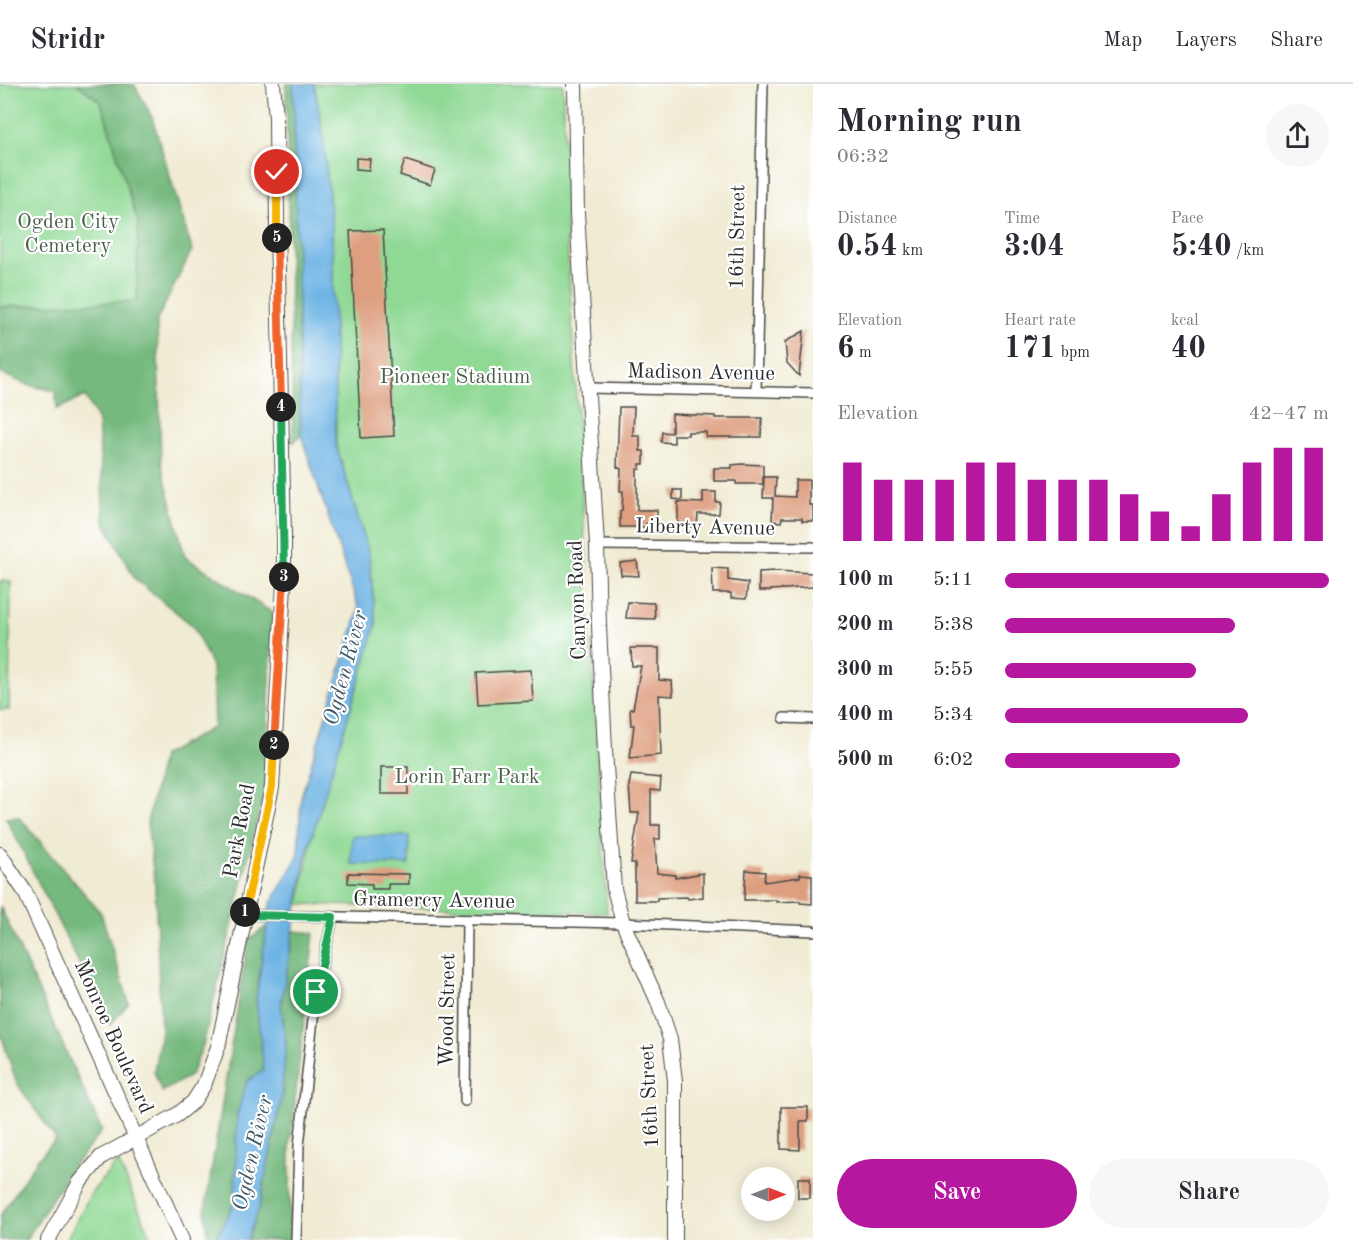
<!DOCTYPE html>
<meta charset="utf-8">
<style>
body{margin:0;font-family:"Old Standard TT",serif;background:#f7f7f7;color:#2b2b33;height:100vh;display:flex;flex-direction:column;font-size:22px;white-space:nowrap}
*{box-sizing:border-box;margin:0}
p{font-size:20px;color:#7c7c81}
.icon{flex:none;width:33px;height:33px;fill:none;stroke:currentColor;stroke-width:2;stroke-linecap:round;stroke-linejoin:round}
.map{position:relative;flex:1;overflow:hidden}
.drawer{display:flex;flex-direction:column;background:#fff;width:540px}
.drawer>*{flex:none}
.needle{width:39px;rotate:90deg}
.buttons{position:absolute;left:741px;top:1083px;display:grid;gap:12px}
.buttons a{display:grid;place-items:center;width:54px;height:54px;border-radius:50%;background:#fff;box-shadow:0 3px 15px #0003;font-size:30px}
.pin{position:absolute;display:grid;place-items:center;width:51px;height:51px;color:#fff;margin:-26px;border:3px solid #fff;border-radius:50%;box-shadow:0 2px 6px #0007}
.km{position:absolute;width:30px;height:30px;margin:-15px;border-radius:50%;background:#222;color:#fff;font-size:16px;line-height:30px;text-align:center}
.round{display:grid;place-items:center;flex:none;width:63px;height:63px;border-radius:32px;background:#f7f7f7}
.summary{display:flex;align-items:center;justify-content:space-between;height:102px;padding:0 24px}
h1{font-size:33px;font-weight:700;line-height:45px}
.metrics{display:grid;grid-template-columns:repeat(3,1fr);gap:9px;height:102px;padding:6px 24px}
.metrics div{display:grid;align-content:center}
.metrics b{font-size:30px;font-weight:700}
.metrics small{font-size:16px;font-weight:400}
.metrics p{font-size:16px}
.chart{height:168px;padding:12px 24px}
.chart p{display:flex;justify-content:space-between}
.chart svg{width:100%;height:108px;margin-top:6px;stroke:#b5179e;stroke-width:6}
.action{display:flex;gap:12px;margin-top:auto;padding:12px 24px}
.action a{flex:1;height:69px;border-radius:36px;background:#b5179e;color:#fff;font-size:24px;font-weight:700;line-height:69px;text-align:center}
.action a+a{background:#f7f7f7;color:#2b2b33}
ul{padding:0 24px;list-style:none;font-size:20px}
li{display:grid;grid-template-columns:96px 72px 1fr;align-items:center;height:45px}
li i{height:15px;border-radius:8px;background:#b5179e}
header{display:flex;align-items:center;gap:36px;box-sizing:border-box;height:84px;padding:0 30px;background:#fff;border-bottom:2px solid #e1e1e2}
header strong{font-size:28px}
nav{display:flex;gap:33px;margin-inline-start:auto;font-size:21px}
main{display:flex;flex:1;min-height:0}
.map>svg:first-child{display:block}
.green{fill:#90d995;stroke:#5e8260;stroke-width:1.5}
.forest{fill:#74b97e;stroke:#507254;stroke-width:1.5}
.water{fill:#6db4e4;stroke:#4c7088;stroke-width:1.5}
.building{fill:#de9f80}
.lines{fill:none;stroke-linecap:round;stroke-linejoin:round}
.street-casing{stroke:#494844;stroke-width:12}
.secondary-casing{stroke:#494844;stroke-width:16}
.street{stroke:#fff;stroke-width:9}
.secondary{stroke:#fff;stroke-width:14}
.split-1-casing{stroke:#fff;stroke-width:12}
.split-2-casing{stroke:#fff;stroke-width:12}
.split-3-casing{stroke:#fff;stroke-width:12}
.split-4-casing{stroke:#fff;stroke-width:12}
.split-5-casing{stroke:#fff;stroke-width:12}
.split-6-casing{stroke:#fff;stroke-width:12}
.split-1{stroke:#22a559;stroke-width:8}
.split-2{stroke:#f5b400;stroke-width:8}
.split-3{stroke:#f0652b;stroke-width:8}
.split-4{stroke:#22a559;stroke-width:8}
.split-5{stroke:#f0652b;stroke-width:8}
.split-6{stroke:#f5b400;stroke-width:8}
.labels{text-anchor:middle;dominant-baseline:central;stroke-width:4.5;stroke-linejoin:round;paint-order:stroke}
.park-label{font-size:21px;fill:#495f4b;stroke:#fff}
.street-label{font-size:21px;fill:#2b2b2b;stroke:#fff}
.water-label{font-size:22px;font-style:italic;fill:#425b6c;stroke:#fff}
</style>
<header>
<strong>Stridr</strong>
<nav><a>Map</a><a>Layers</a><a>Share</a></nav>
</header>
<main>
<div class="map">
<svg width="813" height="1156" viewBox="0 0 813 1156">
<rect width="100%" height="100%" fill="#fff"/>
<filter id="ink" filterUnits="userSpaceOnUse"><feTurbulence type="fractalNoise" baseFrequency=".0167" numOctaves="2"/><feDisplacementMap in="SourceGraphic" scale="12" xChannelSelector="R" yChannelSelector="G"/><feConvolveMatrix kernelMatrix="1 2 1 2 8 2 1 2 1" color-interpolation-filters="sRGB"/></filter>
<filter id="wash" filterUnits="userSpaceOnUse"><feTurbulence type="fractalNoise" baseFrequency=".008" numOctaves="4" result="noise"/><feDisplacementMap in="SourceGraphic" scale="24" xChannelSelector="R" yChannelSelector="G"/><feGaussianBlur stdDeviation="1.35" result="paint"/><feColorMatrix in="noise" values="0 0 0 0 0 0 0 0 0 0 0 0 0 0 0 0 0 1.4 0 .05"/><feComposite in="paint" operator="in"/></filter>
<g filter="url(#wash)">
<rect width="100%" height="100%" fill="#f0ebd3"/>
<g class="green">
<path d="M0 0H77L101 18 138 139 137 218 0 223Z"/>
<path d="M314 0H563L566 141 607 829 299 820 318 722 376 541 369 470 336 361 332 144 322 44Z"/>
<path d="M0 497 11 498 9 626H0Z"/>
<path d="M118 1077 152 1156H66L92 1108Z"/>
</g>
<g class="forest">
<path d="M77 0H134L152 33 192 166 157 236 161 379 185 473 273 529 265 704 203 961 191 991 162 1008 154 988 161 947 155 802 147 739 162 672 214 643 212 582 193 542 135 495 104 437 98 337 85 312 57 325 56 307 28 301 0 289V223L137 217 138 139 101 18Z"/>
<path d="M286 0H293L301 351 293 359Z"/>
<path d="M19 733 101 829 129 919 110 941 6 734Z"/>
<path d="M0 822 102 1047 68 1089 26 1156H0V1132L37 1076 56 1055 16 998 0 947Z"/>
<path d="M267 842 256 915 264 987 237 1030 235 1118 215 1156H208L205 1127 248 857Z"/>
<path d="M294 847 314 849 290 1060V1156H247L259 1124 281 1016 286 961 281 920Z"/>
</g>
<g class="water">
<path d="M293 0H314L322 44 332 144 336 361 369 470 376 541 306 772 281 920 286 961 281 1016 259 1124 247 1156H215L235 1118 237 1030 247 997 264 986 256 915 270 821 298 772 301 713 359 525 301 351Z"/>
<path d="M352 752H409V781L351 780Z"/>
</g>
<g id="blocks">
<g class="building">
<path d="M356 74 370 75 369 86 356 85Z"/>
<path d="M405 76 435 86 430 101 400 91Z"/>
<path d="M383 146 394 352 361 354 350 147Z"/>
<path d="M804 247 799 292 787 279 785 258Z"/>
<path d="M619 323H634L633 352H640V367H644V380H640V385H637V426H657V439H646V443H620V427H622L623 407H620L621 385 617 383Z"/>
<path d="M672 330 715 332V334H762L761 353H706V348H688V351H674V359L661 358 662 348 672 349Z"/>
<path d="M742 380 763 381V400H736V397H714V384H732V381Z"/>
<path d="M764 393H776L775 412 795 413V396H809V421H813V437H802V434H782L781 438 772 437 773 414H763Z"/>
<path d="M673 406H682V416L673 415Z"/>
<path d="M703 408H716V418H720L719 430H698L697 443H685V439H678V418L703 419Z"/>
<path d="M637 477 639 492 621 491 620 479Z"/>
<path d="M712 484 728 485V496L748 499 746 515 731 514V509H713Z"/>
<path d="M775 487 813 489V503L771 506V507H759V488Z"/>
<path d="M628 518 654 519 655 535 626 534Z"/>
<path d="M631 564H659V596L672 597 673 612 659 611 661 671 630 674 634 641H631L630 625H633L641 582H632Z"/>
<path d="M531 586 533 617 478 620 476 589Z"/>
<rect x="381" y="683" width="27" height="27"/>
<path d="M631 691 661 694 660 707 651 706V741H660V755H655L657 789 675 791V794L703 789V813L688 815 687 813 657 814V817H635V779H631L639 729H631L629 701Z"/>
<path d="M746 786 765 788 764 798 800 793V790L812 791V820L800 819V817L776 818V816H744Z"/>
<path d="M348 789 409 790V800H388V805H372V800L348 799Z"/>
<path d="M781 1023H808V1037H800V1066L781 1065Z"/>
<rect x="798" y="1094" width="12" height="20"/>
</g>
</g>
</g>
<g filter="url(#ink)">
<use href="#blocks" fill-opacity="0" stroke="#494844" stroke-width="1.5"/>
<g class="lines">
<g class="street-casing">
<g id="street">
<path d="M588 304 813 309"/>
<path d="M756 307 763 0"/>
<path d="M597 461 813 463"/>
<path d="M784 634 813 635"/>
<path d="M245 831 623 839 813 847"/>
<path d="M465 1017 467 836"/>
<path d="M296 1156 299 1062 316 908 333 833"/>
</g>
</g>
<g class="secondary-casing">
<g id="secondary">
<path d="M575 0 577 129 597 461 599 542 605 666 614 805 623 839 658 918 670 955 675 997V1156"/>
<path d="M0 770 25 808 182 1156"/>
<path d="M48 1156 80 1098 101 1073 177 1031 193 1018 204 1001 218 963 272 703 284 501V454L277 144 276 33 273 0"/>
</g>
</g>
<use href="#street" class="street"/>
<use href="#secondary" class="secondary"/>
</g>
</g>
<g class="lines" filter="url(#ink)">
<g class="split-1-casing">
<path id="split-1" d="M245 828V831L333 833 316 908"/>
</g>
<g class="split-2-casing">
<path id="split-2" d="M245 828 272 703 274 661"/>
</g>
<g class="split-3-casing">
<path id="split-3" d="M274 661 284 493"/>
</g>
<g class="split-4-casing">
<path id="split-4" d="M281 323 284 493"/>
</g>
<g class="split-5-casing">
<path id="split-5" d="M277 154 281 323"/>
</g>
<g class="split-6-casing">
<path id="split-6" d="M277 88V154"/>
</g>
<use href="#split-1" class="split-1"/>
<use href="#split-2" class="split-2"/>
<use href="#split-3" class="split-3"/>
<use href="#split-4" class="split-4"/>
<use href="#split-5" class="split-5"/>
<use href="#split-6" class="split-6"/>
</g>
<g class="labels">
<g class="park-label">
<text x="68" y="138">Ogden City<tspan x="68" dy="24">Cemetery</tspan></text>
<text x="455" y="293">Pioneer Stadium</text>
<text x="467" y="693">Lorin Farr Park</text>
</g>
<g class="street-label">
<text transform="translate(738 153) rotate(-89)">16th Street</text>
<text transform="translate(701 289) rotate(1)">Madison Avenue</text>
<text transform="translate(705 444) rotate(1)">Liberty Avenue</text>
<text transform="translate(578 516) rotate(-92)">Canyon Road</text>
<text transform="translate(240 747) rotate(-79)">Park Road</text>
<text transform="translate(434 817) rotate(1)">Gramercy Avenue</text>
<text transform="translate(448 926) rotate(-89)">Wood Street</text>
<text transform="translate(113 953) rotate(66)">Monroe Boulevard</text>
<text transform="translate(650 1012) rotate(-93)">16th Street</text>
</g>
<g class="water-label">
<text transform="translate(346 584) rotate(-75)">Ogden River</text>
<text transform="translate(253 1069) rotate(-77)">Ogden River</text>
</g>
</g>
</svg>
<div class="buttons">
<a><svg class="needle" viewBox="-14 -14 28 28"><path d="M0-13l5 13h-10z" fill="#e53935"/><path d="M0 13l5-13h-10z" fill="#7c7c81"/></svg></a>
</div>
<div class="pin" style="left:316px;top:908px;background:#1e9e55"><svg class="icon" aria-label="arrive" viewBox="0 0 24 24"><path d="M6 21V4h12l-3 4 3 4H6"/></svg></div>
<div class="pin" style="left:277px;top:88px;background:#d93025"><svg class="icon" aria-label="check" viewBox="0 0 24 24"><path d="M5 12l5 5 9-10"/></svg></div>
<b class="km" style="left:245px;top:828px">1</b>
<b class="km" style="left:274px;top:661px">2</b>
<b class="km" style="left:284px;top:493px">3</b>
<b class="km" style="left:281px;top:323px">4</b>
<b class="km" style="left:277px;top:154px">5</b>
</div>
<section class="drawer">
<div class="summary"><div><h1>Morning run</h1><p>06:32</p></div><a class="round"><svg class="icon" aria-label="share" viewBox="0 0 24 24"><path d="M12 15V3M7 8l5-5 5 5M5 13v7h14v-7"/></svg></a></div>
<div class="metrics">
<div><p>Distance</p><b>0.54<small> km</small></b></div>
<div><p>Time</p><b>3:04</b></div>
<div><p>Pace</p><b>5:40<small> /km</small></b></div>
</div>
<div class="metrics">
<div><p>Elevation</p><b>6<small> m</small></b></div>
<div><p>Heart rate</p><b>171<small> bpm</small></b></div>
<div><p>kcal</p><b>40</b></div>
</div>
<div class="chart"><p><span>Elevation</span>42–47 m</p>
<svg viewBox="0 0 160 44" preserveAspectRatio="none"><path d="M5 44V12M15 44V19M25 44V19M35 44V19M45 44V12M55 44V12M65 44V19M75 44V19M85 44V19M95 44V25M105 44V32M115 44V38M125 44V25M135 44V12M145 44V6M155 44V6"/></svg>
</div>
<ul>
<li><b>100 m</b>5:11<i style="width:100%"></i></li>
<li><b>200 m</b>5:38<i style="width:71%"></i></li>
<li><b>300 m</b>5:55<i style="width:59%"></i></li>
<li><b>400 m</b>5:34<i style="width:75%"></i></li>
<li><b>500 m</b>6:02<i style="width:54%"></i></li>
</ul>
<div class="action"><a>Save</a><a>Share</a></div>
</section>
</main>
